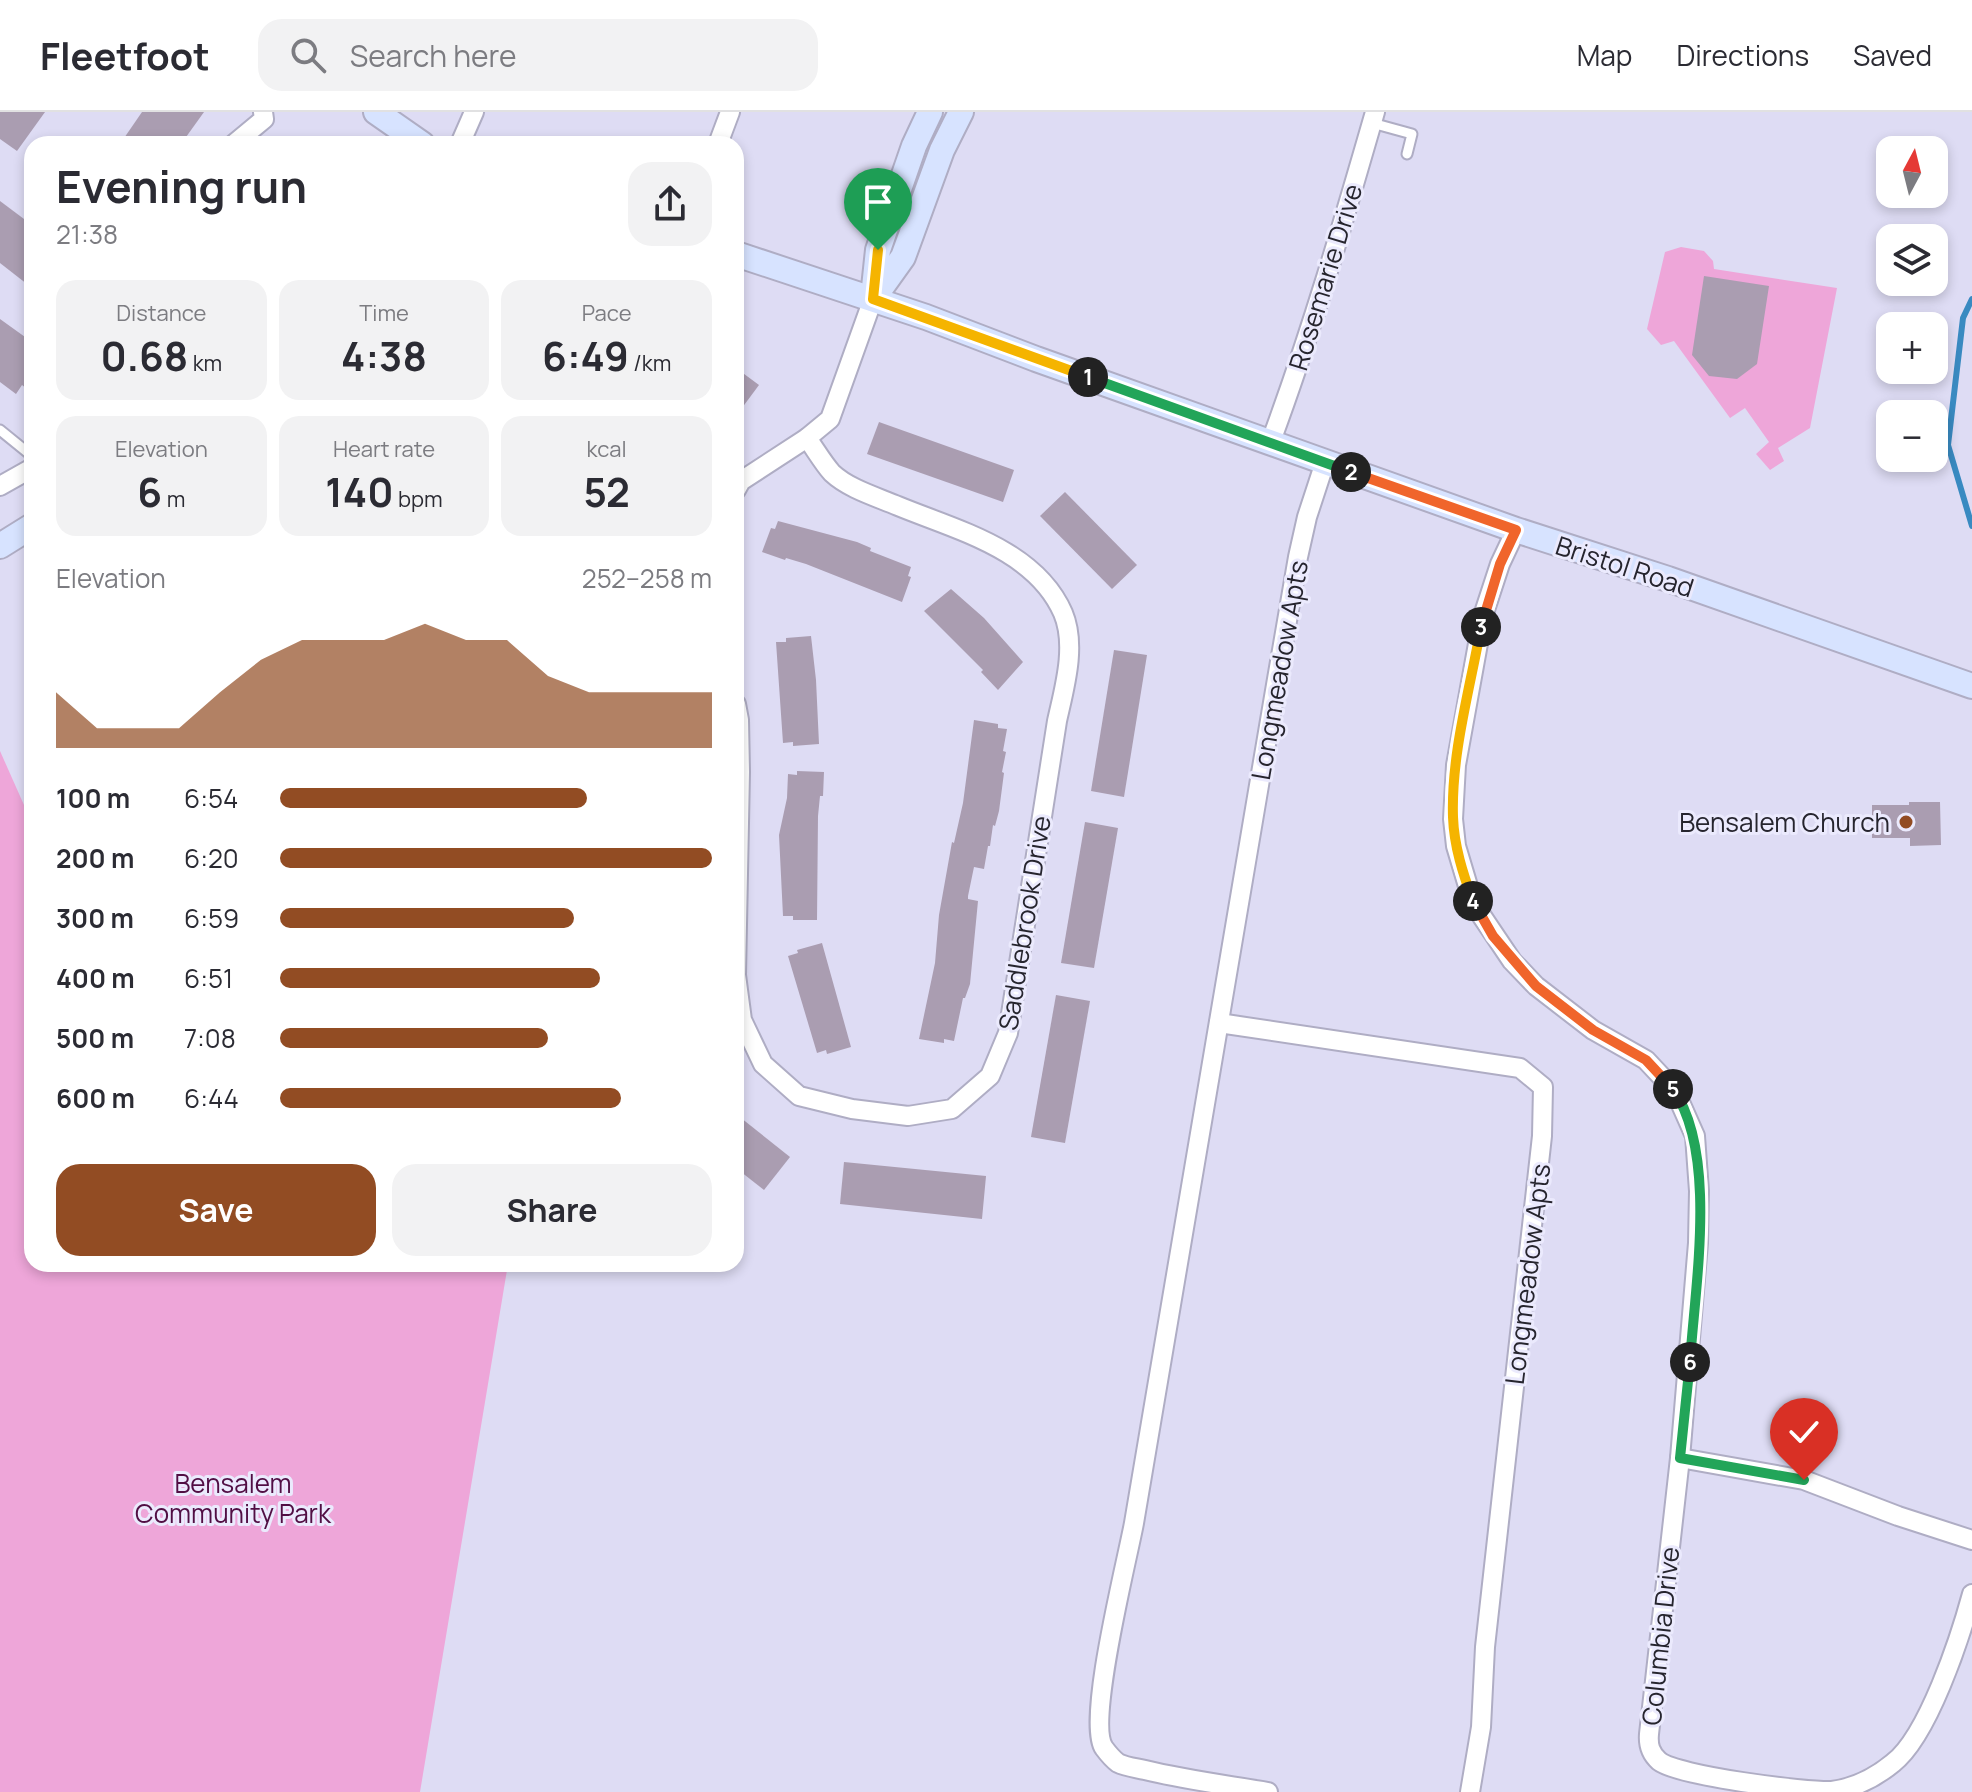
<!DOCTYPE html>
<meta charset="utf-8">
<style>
body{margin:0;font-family:Manrope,sans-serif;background:#f2f2f3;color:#2b2b33;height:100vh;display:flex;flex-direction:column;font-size:30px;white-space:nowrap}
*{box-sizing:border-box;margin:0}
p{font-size:26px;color:#7c7c81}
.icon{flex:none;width:44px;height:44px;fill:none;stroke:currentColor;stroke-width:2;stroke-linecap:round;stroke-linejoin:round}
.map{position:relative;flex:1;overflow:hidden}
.panel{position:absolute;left:24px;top:24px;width:720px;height:1136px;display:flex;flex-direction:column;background:#fff;border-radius:24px;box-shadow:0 4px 12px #0003}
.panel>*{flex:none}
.needle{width:52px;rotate:7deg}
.controls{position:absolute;left:1876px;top:24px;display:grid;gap:16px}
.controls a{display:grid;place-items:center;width:72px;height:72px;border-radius:16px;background:#fff;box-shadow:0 4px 12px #0003;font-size:40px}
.pin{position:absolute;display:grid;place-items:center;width:68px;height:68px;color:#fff;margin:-82px -34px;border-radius:50% 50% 50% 0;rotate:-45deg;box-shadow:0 0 8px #0007}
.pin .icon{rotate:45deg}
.km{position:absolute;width:40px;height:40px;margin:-20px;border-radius:50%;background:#222;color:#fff;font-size:22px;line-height:40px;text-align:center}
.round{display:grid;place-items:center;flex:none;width:84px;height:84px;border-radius:24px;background:#f2f2f3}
.overview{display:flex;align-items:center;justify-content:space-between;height:136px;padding:0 32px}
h1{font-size:44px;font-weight:700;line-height:60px}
.metrics{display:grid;grid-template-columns:repeat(3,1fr);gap:12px;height:136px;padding:8px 32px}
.metrics div{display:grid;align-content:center;border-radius:20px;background:#f2f2f3;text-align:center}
.metrics b{font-size:40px;font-weight:700}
.metrics small{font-size:22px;font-weight:400}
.metrics p{font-size:22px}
.chart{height:224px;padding:16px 32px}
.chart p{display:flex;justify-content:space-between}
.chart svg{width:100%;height:144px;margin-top:8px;fill:#924c23;opacity:.7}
.button{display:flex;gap:16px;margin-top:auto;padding:16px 32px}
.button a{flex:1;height:92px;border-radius:24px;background:#924c23;color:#fff;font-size:32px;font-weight:700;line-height:92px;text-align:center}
.button a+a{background:#f2f2f3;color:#2b2b33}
ul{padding:0 32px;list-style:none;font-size:26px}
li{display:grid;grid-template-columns:128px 96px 1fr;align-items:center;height:60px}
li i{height:20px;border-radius:10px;background:#924c23}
header{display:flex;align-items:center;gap:48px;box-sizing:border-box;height:112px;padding:0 40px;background:#fff;border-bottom:2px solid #e1e1e2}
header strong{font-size:38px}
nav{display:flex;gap:44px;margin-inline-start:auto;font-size:28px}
.search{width:560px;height:72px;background:#f2f2f3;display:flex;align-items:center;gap:20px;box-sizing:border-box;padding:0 28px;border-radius:24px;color:#7c7c81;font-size:30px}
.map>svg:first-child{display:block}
.green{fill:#eea6d9}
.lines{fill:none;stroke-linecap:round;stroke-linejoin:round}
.stream{stroke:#398ac1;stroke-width:6}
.building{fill:#aa9db1}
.lane-casing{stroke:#afadc4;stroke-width:13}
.street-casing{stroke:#afadc4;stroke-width:22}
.secondary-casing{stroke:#afadc4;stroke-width:28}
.lane{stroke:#fff;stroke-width:9}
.street{stroke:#fff;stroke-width:18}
.secondary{stroke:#d7e3ff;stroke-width:24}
.split-1-casing{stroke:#fff;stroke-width:16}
.split-2-casing{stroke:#fff;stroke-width:16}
.split-3-casing{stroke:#fff;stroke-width:16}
.split-4-casing{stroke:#fff;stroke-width:16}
.split-5-casing{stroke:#fff;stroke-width:16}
.split-6-casing{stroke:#fff;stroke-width:16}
.split-7-casing{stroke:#fff;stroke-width:16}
.split-1{stroke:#f5b400;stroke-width:10}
.split-2{stroke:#22a559;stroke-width:10}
.split-3{stroke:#f0652b;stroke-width:10}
.split-4{stroke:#f5b400;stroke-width:10}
.split-5{stroke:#f0652b;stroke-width:10}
.split-6{stroke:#22a559;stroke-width:10}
.split-7{stroke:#22a559;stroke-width:10}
.poi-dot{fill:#924c23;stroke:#ebeafd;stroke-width:3}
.labels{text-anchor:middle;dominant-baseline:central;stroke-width:6;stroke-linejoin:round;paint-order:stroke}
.street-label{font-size:26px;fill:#26252e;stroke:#ebeafd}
.poi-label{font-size:26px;fill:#26252e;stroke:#ebeafd;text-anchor:end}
.park-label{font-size:26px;fill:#510e44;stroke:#ebeafd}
</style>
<header>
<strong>Fleetfoot</strong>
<div class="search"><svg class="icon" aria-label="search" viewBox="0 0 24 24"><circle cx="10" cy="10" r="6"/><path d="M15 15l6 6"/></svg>Search here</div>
<nav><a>Map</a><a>Directions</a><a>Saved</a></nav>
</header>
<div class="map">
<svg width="1972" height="1680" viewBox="0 0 1972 1680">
<rect width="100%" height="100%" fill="#dedcf4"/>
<g class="green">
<path d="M1681 135 1704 139 1713 149 1714 157 1837 176 1810 316 1778 336 1784 349 1770 358 1756 342 1769 330 1745 296 1730 306 1674 229 1661 233 1647 217 1665 140Z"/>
<path d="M0 639 32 711V1152H508L420 1680H0Z"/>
</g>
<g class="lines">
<path class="stream" d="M1972 187 1963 206 1948 333 1972 414"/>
</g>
<g class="building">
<path d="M0 0H45L17 39 0 27Z"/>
<path d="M142 0H204L181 32H120Z"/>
<path d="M0 89 32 113V176L0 151Z"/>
<path d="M1704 164 1769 174 1757 252 1737 267 1709 264 1692 243Z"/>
<path d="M0 207 32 230V281L22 273 16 282 0 270Z"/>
<path d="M736 256 759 273 736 304Z"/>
<path d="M879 310 1014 358 1003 390 867 342Z"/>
<path d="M1065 380 1137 453 1112 477 1040 404Z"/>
<path d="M778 409 857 430 871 436 870 439 911 455 908 464 911 465 902 490 806 452 786 446 785 448 762 440 771 416 775 417Z"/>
<path d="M951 477 984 506 1023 550 998 578 981 560 983 558 924 499Z"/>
<path d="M811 524 816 568 819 632 793 634V630L783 631 776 530H786V526Z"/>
<path d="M1114 538 1147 543 1124 685 1091 679Z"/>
<path d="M974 608 998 612V616L1007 617 1003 639 1006 640 1002 660 1004 661 999 699 995 714 993 713 990 734H988L984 757 974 755 968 784V787L978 789 970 872 965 886H963L954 929 944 927V931L919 927 935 851 939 803 952 730 954 731 963 691Z"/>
<path d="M797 659 824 660 823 684H820L818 704 817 808H793V804H783L779 723 787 686 788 662 797 663Z"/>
<path d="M1909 690H1940L1941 733 1910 734V726H1872V693H1909Z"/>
<path d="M1085 710 1118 716 1094 856 1061 851Z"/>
<path d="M822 831 851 935 827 942 826 938 817 941 788 844 798 841 797 838Z"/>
<path d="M1056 883 1090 889 1065 1031 1031 1025Z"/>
<path d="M736 1002 790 1045 764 1078 736 1056Z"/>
<path d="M844 1050 986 1064 982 1107 840 1092Z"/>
</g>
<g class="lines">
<g class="lane-casing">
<g id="lane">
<path d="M1372 11 1412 22 1407 42"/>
<path d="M0 318 32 344"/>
</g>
</g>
<g class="street-casing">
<g id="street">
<path d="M234 32 264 7 263 0"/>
<path d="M460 32 474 0"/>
<path d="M718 32 730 0"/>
<path d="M1271 329C1311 221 1343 111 1375 0"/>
<path d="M0 374 32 356"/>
<path d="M736 378 741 369 807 326 830 307 873 187"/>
<path d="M1516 418 1500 452 1483 504 1456 653 1453 707 1456 734 1473 791 1512 849 1536 874 1593 918 1646 948 1675 979 1695 1024 1699 1079 1698 1131 1680 1346"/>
<path d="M736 592 739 608 740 660 736 863 742 908 763 952 799 984 852 997 908 1004 952 997 990 964 1008 921 1057 609C1064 577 1077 534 1063 501 1035 437 956 418 898 394 877 385 849 377 832 361 823 351 815 337 807 326"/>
<path d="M1219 911 1520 956 1543 975 1542 1024 1485 1535 1481 1615 1470 1680"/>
<path d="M1972 1428 1898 1404 1804 1368 1680 1346 1649 1622C1648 1633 1650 1641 1659 1649 1677 1664 1806 1680 1832 1679 1854 1676 1876 1665 1893 1651 1928 1624 1960 1526 1972 1482"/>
<path d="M1268 1680C1227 1673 1186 1668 1145 1658 1137 1656 1126 1655 1118 1651 1114 1648 1107 1640 1104 1636 1086 1610 1127 1449 1134 1411 1191 1090 1242 767 1298 445L1307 405 1325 350"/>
</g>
</g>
<g class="secondary-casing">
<g id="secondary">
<path d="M376 0 422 32"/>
<path d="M736 142 926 205 1036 247 1516 418 1668 467 1972 574"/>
<path d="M873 185 878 138 914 34 930 0"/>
<path d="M873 187 903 145 942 38 961 0"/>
<path d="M0 434 32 414"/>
</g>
</g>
<use href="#lane" class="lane"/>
<use href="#street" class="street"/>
<use href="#secondary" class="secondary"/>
</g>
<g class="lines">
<g class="split-1-casing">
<path id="split-1" d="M878 138 873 187 1088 265"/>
</g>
<g class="split-2-casing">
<path id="split-2" d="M1088 265 1351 360"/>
</g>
<g class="split-3-casing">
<path id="split-3" d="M1351 360 1516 418 1500 452 1481 515"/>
</g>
<g class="split-4-casing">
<path id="split-4" d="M1473 789C1463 762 1454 734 1453 705 1451 642 1470 577 1481 515"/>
</g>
<g class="split-5-casing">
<path id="split-5" d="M1473 789 1493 824 1536 874 1593 918 1646 948 1673 977"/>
</g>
<g class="split-6-casing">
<path id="split-6" d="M1673 977C1718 1041 1695 1173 1690 1250"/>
</g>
<g class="split-7-casing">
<path id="split-7" d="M1690 1250 1680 1346 1804 1368"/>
</g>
<use href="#split-1" class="split-1"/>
<use href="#split-2" class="split-2"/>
<use href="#split-3" class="split-3"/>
<use href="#split-4" class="split-4"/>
<use href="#split-5" class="split-5"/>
<use href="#split-6" class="split-6"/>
<use href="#split-7" class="split-7"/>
</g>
<circle class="poi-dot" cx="1906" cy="710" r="8"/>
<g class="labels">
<g class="street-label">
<text transform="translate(1325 165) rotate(-73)">Rosemarie Drive</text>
<text transform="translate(1625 454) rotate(18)">Bristol Road</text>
<text transform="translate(1279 558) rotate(-80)">Longmeadow Apts</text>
<text transform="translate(1024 811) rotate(-81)">Saddlebrook Drive</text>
<text transform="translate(1527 1162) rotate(-83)">Longmeadow Apts</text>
<text transform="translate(1660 1524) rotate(-84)">Columbia Drive</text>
</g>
<g class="poi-label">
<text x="1890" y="710">Bensalem Church</text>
</g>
<g class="park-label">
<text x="233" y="1371">Bensalem<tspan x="233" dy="30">Community Park</tspan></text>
</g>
</g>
</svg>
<div class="controls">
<a><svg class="needle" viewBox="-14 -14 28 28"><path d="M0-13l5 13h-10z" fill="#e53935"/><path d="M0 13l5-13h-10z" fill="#7c7c81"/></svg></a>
<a><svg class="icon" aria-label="layers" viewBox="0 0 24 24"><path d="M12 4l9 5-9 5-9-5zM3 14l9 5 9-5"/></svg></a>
<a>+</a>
<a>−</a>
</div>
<div class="pin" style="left:878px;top:138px;background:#1e9e55"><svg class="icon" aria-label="arrive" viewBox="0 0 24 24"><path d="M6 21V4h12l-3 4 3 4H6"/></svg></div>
<div class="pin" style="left:1804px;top:1368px;background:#d93025"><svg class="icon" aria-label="check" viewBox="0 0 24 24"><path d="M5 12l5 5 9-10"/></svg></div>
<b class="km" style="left:1088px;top:265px">1</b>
<b class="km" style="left:1351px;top:360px">2</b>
<b class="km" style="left:1481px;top:515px">3</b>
<b class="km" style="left:1473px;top:789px">4</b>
<b class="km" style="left:1673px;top:977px">5</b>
<b class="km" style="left:1690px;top:1250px">6</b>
<section class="panel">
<div class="overview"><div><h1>Evening run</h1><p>21:38</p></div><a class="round"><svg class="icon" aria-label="share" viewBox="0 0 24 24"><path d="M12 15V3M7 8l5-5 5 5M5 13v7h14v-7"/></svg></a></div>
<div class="metrics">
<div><p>Distance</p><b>0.68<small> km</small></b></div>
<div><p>Time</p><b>4:38</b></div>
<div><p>Pace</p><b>6:49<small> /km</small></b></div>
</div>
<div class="metrics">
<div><p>Elevation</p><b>6<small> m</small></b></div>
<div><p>Heart rate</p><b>140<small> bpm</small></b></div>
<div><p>kcal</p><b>52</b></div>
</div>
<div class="chart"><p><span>Elevation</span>252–258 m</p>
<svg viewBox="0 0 160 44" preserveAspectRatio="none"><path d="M0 44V27L10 38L20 38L30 38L40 27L50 17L60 11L70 11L80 11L90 6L100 11L110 11L120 22L130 27L140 27L150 27L160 27V44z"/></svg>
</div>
<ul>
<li><b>100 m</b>6:54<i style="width:71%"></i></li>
<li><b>200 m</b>6:20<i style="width:100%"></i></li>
<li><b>300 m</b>6:59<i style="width:68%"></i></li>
<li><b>400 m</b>6:51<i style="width:74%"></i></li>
<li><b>500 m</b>7:08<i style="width:62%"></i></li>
<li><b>600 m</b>6:44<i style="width:79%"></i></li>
</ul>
<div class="button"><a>Save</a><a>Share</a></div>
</section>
</div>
